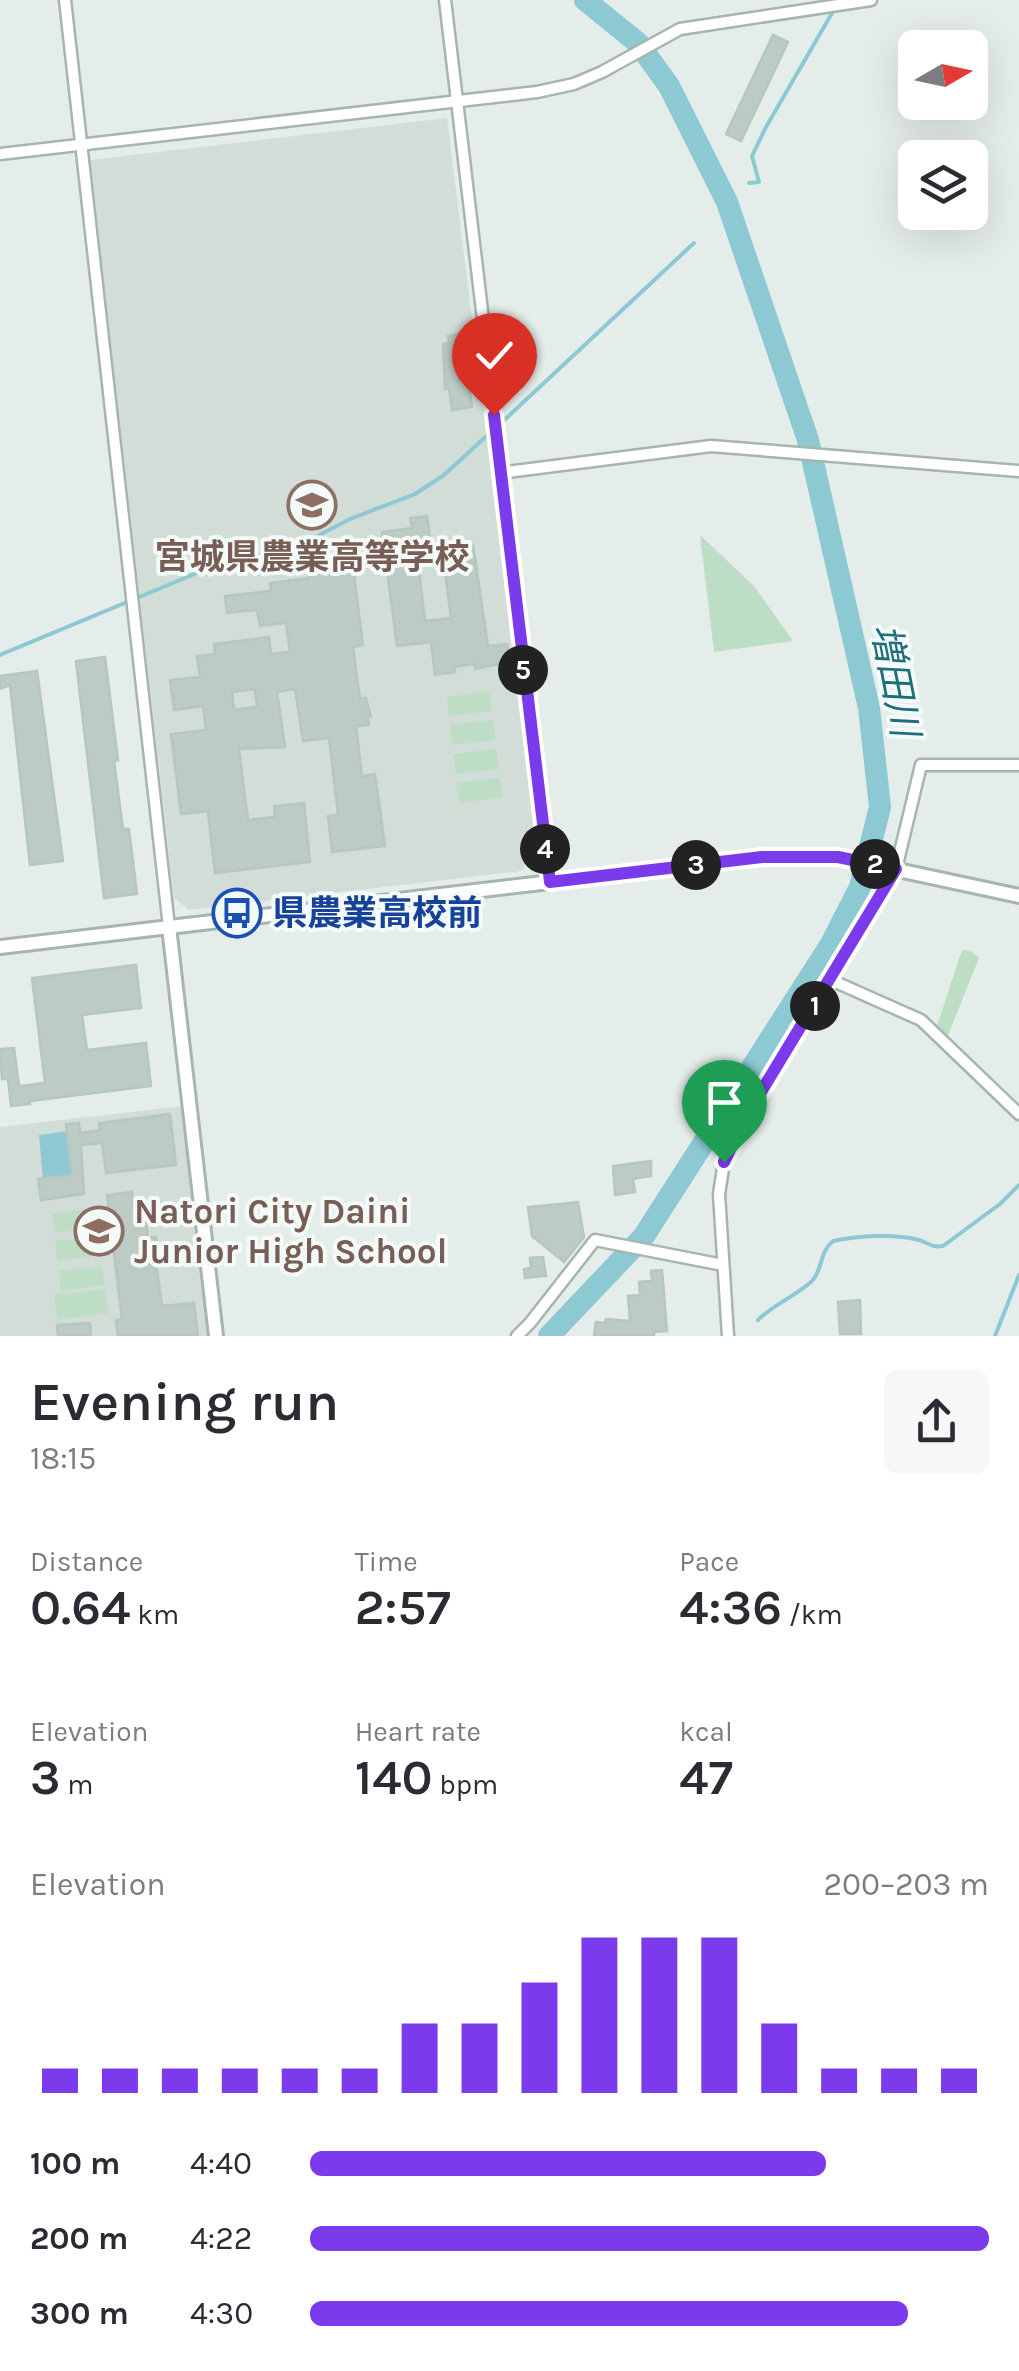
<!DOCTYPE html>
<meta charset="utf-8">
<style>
body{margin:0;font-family:Karla,"Noto Sans JP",sans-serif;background:#f7f7f7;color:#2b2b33;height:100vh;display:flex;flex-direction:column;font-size:38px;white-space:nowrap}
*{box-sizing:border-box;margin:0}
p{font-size:32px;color:#7c7c81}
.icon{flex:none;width:55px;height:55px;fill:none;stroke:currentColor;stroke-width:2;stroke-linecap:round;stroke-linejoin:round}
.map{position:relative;height:1336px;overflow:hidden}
.side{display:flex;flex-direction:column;background:#fff;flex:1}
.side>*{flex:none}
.needle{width:65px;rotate:81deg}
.tools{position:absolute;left:898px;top:30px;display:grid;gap:20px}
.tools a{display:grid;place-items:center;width:90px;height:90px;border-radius:15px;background:#fff;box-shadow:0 10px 40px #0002;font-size:50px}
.pin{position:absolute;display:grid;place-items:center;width:85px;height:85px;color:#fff;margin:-102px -42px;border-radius:50% 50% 50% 0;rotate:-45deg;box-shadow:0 0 10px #0007}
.pin .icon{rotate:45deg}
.km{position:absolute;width:50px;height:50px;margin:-25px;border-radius:50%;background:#222;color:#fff;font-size:28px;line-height:50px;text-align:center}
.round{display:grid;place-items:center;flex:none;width:105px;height:105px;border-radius:15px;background:#f7f7f7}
.headline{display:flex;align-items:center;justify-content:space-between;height:170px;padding:0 30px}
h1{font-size:55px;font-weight:600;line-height:75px}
.figures{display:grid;grid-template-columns:repeat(3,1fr);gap:15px;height:170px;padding:10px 30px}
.figures div{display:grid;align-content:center}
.figures b{font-size:50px;font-weight:600}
.figures small{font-size:28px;font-weight:400}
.figures p{font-size:28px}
.chart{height:280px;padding:20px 30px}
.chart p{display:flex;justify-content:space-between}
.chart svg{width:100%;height:180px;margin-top:10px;stroke:#7c3aed;stroke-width:6}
ul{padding:0 30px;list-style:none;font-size:32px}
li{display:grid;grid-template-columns:160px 120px 1fr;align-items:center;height:75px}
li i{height:25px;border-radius:12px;background:#7c3aed}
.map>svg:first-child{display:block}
.built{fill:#d2ddd8}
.green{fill:#bddec5}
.water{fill:#8cc9d2}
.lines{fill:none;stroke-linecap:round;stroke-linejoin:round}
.stream{stroke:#8cc9d2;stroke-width:4}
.river{stroke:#8cc9d2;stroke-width:22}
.building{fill:#bccbc4;stroke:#b6c7bf;stroke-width:2.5;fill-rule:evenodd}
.minor-casing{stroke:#a6b5b0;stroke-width:15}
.tertiary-casing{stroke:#a6b5b0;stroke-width:18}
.minor{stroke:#fff;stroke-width:10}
.tertiary{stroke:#fff;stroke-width:12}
.route-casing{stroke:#fff;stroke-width:20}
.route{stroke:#7c3aed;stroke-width:12}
.labels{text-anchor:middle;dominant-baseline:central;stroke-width:8;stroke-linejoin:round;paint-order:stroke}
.education-label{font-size:35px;font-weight:bold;fill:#785e54;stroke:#f4faf7}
.transit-label{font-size:35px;font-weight:bold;fill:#164399;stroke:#f4faf7;text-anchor:start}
.water-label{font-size:38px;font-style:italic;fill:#1d6e7b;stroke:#f4faf7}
</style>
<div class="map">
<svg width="1019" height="1336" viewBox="0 0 1019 1336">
<rect width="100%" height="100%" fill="#e4ede9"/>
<g class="built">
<path d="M447 118 538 850 521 871 189 910 174 898 90 160Z"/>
<path d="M184 1106 209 1336H0V1127Z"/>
</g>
<g class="green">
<path d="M700 535 754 586 793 641 714 652Z"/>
<path d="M489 691 492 711 449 716 447 697Z"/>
<path d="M493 720 495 740 452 745 450 725Z"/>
<path d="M496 749 499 769 456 774 453 754Z"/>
<path d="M500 778 503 797 459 803 456 783Z"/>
<path d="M962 950 971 951 979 958 947 1038 936 1029Z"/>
<path d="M95 1208 97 1228 55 1233 52 1214Z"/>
<path d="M98 1236 100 1255 57 1261 55 1241Z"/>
<path d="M102 1266 105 1285 61 1291 59 1271Z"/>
<path d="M105 1289 108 1313 57 1320 54 1295Z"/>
</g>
<path class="water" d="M68 1131 73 1175 43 1179 39 1135Z"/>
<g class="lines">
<g class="stream">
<path d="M749 183 759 182 752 156 766 127 835 8"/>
<path d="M500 424 694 243"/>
<path d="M0 655 221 563 272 553 306 542 350 519 415 494 444 475 493 430"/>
<path d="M758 1320C774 1304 794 1297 811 1282 823 1271 819 1252 833 1241 858 1236 893 1233 919 1240 929 1243 931 1248 943 1246L1000 1204 1019 1185"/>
<path d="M995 1336 1019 1275"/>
</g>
<path class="river" d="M549 1336 644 1236 831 944 860 887 880 807 869 708 808 440 727 202 669 86 638 43 585 0"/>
</g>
<g class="building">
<path d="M773 35 788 42 741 141 726 134Z"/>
<path d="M460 334V341H463L472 407 452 410 449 388 445 389 443 344 449 343 448 336Z"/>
<path d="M427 516 430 538 404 541 409 573 419 571 425 621 451 618 442 549 473 545 488 646 507 644 510 662 475 669V664L454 667 455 672 435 675 431 642 397 646 382 532 412 528 410 518Z"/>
<path d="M353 567 363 645 353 647 360 699 366 698 371 717H368L369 725 356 726 362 776 375 774 385 846 332 852 328 816 338 815 329 738 303 741 295 689 277 692 285 747 239 749 248 820 275 817 274 806 304 803 310 862 215 873 208 811 181 814 171 734 206 730 203 706 174 710 170 680 200 677 197 656 215 654 214 644 269 637 271 654 290 652 286 623 260 626 257 610 227 613 225 596 271 591 270 583 309 578 308 573ZM255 689 257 707 234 710 232 692Z"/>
<path d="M105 657 118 760 114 761 123 829H129L137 894 104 898 76 661Z"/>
<path d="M37 671 63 861 30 865 10 685 0 689V676Z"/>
<path d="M136 965 141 1008 82 1015 87 1050 146 1043 151 1086 30 1101V1104L11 1106 8 1079H2L0 1049 14 1048 19 1086 45 1083 32 978Z"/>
<path d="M170 1114 176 1165 106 1173 102 1143 81 1145 84 1194 41 1200 38 1179 72 1175 66 1124 79 1123 80 1133 100 1130 99 1123Z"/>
<path d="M651 1161V1176L633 1179 635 1192 615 1195 613 1166Z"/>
<path d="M132 1192 133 1206 144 1205 148 1238 156 1237 157 1248H154L162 1306 194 1303 198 1336H118L116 1320 122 1319 107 1195Z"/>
<path d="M578 1202 584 1237 564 1262 532 1236 528 1207Z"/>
<path d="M543 1257 546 1276 525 1278 524 1269 531 1268 530 1258Z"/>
<path d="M662 1270 667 1331 654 1332V1336H594L596 1322 605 1323 606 1319 630 1321 628 1296 640 1295 639 1282 652 1281 651 1271Z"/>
<path d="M860 1300 861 1334H840L838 1302Z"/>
<path d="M90 1323 91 1336H58L57 1325Z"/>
</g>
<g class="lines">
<g class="minor-casing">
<g id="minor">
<path d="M65 0 169 927"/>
<path d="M445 0 550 882"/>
<path d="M0 154 537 92 574 84 602 72 680 29 871 0"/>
<path d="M499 473 711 446 1019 471"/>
<path d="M831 980 921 1020 1019 1114"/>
<path d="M517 1336 530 1323 595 1240 723 1265"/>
<path d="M728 1336 719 1194 724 1162 747 1115 887 888 896 869 921 765H1019"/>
</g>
</g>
<g class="tertiary-casing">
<g id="tertiary">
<path d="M169 927 216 1336"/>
<path d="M0 947 762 857H837L1019 896"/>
</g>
</g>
<use href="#minor" class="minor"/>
<use href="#tertiary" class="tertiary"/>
</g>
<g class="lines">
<g class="route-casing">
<path id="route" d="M494 415 550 882 762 857H838L896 869 747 1115 724 1162"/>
</g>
<use href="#route" class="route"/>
</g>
<defs>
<g id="school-ring" transform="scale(2.5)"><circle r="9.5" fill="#f4faf7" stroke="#8d6e63" stroke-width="1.5"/><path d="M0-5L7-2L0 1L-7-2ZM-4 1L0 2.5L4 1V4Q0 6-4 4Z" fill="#8d6e63"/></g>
<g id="bus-ring" transform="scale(2.5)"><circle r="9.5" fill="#f4faf7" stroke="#1a4fb4" stroke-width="1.5"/><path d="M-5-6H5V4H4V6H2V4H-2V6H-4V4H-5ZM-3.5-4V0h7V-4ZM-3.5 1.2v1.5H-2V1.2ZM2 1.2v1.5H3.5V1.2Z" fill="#1a4fb4"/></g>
</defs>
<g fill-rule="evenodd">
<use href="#school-ring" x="312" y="505"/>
<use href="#bus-ring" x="237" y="913"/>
<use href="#school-ring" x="99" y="1231"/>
</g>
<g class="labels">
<g class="education-label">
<text x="312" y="557">宮城県農業高等学校</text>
<text x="134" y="1211" text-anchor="start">Natori City Daini<tspan x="134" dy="40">Junior High School</tspan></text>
</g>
<g class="transit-label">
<text x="272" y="913">県農業高校前</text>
</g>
<g class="water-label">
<text transform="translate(895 680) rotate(79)">増田川</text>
</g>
</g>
</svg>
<div class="tools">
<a><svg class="needle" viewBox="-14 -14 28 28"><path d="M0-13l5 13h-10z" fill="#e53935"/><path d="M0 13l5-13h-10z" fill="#7c7c81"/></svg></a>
<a><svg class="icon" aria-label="layers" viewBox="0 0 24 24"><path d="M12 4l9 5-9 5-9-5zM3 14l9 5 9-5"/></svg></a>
</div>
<div class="pin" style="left:724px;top:1162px;background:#1e9e55"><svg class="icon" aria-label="arrive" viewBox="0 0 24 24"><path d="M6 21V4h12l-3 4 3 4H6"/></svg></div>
<div class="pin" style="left:494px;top:415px;background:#d93025"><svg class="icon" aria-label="check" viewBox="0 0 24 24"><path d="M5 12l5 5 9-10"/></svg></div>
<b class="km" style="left:815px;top:1006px">1</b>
<b class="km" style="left:875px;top:864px">2</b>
<b class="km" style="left:696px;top:865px">3</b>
<b class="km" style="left:545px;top:849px">4</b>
<b class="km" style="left:523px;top:670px">5</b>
</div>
<section class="side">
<div class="headline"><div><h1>Evening run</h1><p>18:15</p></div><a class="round"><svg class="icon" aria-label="share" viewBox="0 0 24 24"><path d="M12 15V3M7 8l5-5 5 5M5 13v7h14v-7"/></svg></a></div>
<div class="figures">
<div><p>Distance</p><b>0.64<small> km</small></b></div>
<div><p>Time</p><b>2:57</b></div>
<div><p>Pace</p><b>4:36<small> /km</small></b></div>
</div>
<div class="figures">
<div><p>Elevation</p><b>3<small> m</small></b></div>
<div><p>Heart rate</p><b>140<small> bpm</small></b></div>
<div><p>kcal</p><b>47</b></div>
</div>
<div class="chart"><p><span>Elevation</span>200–203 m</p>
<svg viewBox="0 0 160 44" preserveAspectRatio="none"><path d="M5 44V38M15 44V38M25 44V38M35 44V38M45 44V38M55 44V38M65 44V27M75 44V27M85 44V17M95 44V6M105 44V6M115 44V6M125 44V27M135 44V38M145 44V38M155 44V38"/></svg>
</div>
<ul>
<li><b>100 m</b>4:40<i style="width:76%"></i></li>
<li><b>200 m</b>4:22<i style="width:100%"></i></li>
<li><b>300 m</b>4:30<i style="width:88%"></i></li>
</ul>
</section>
